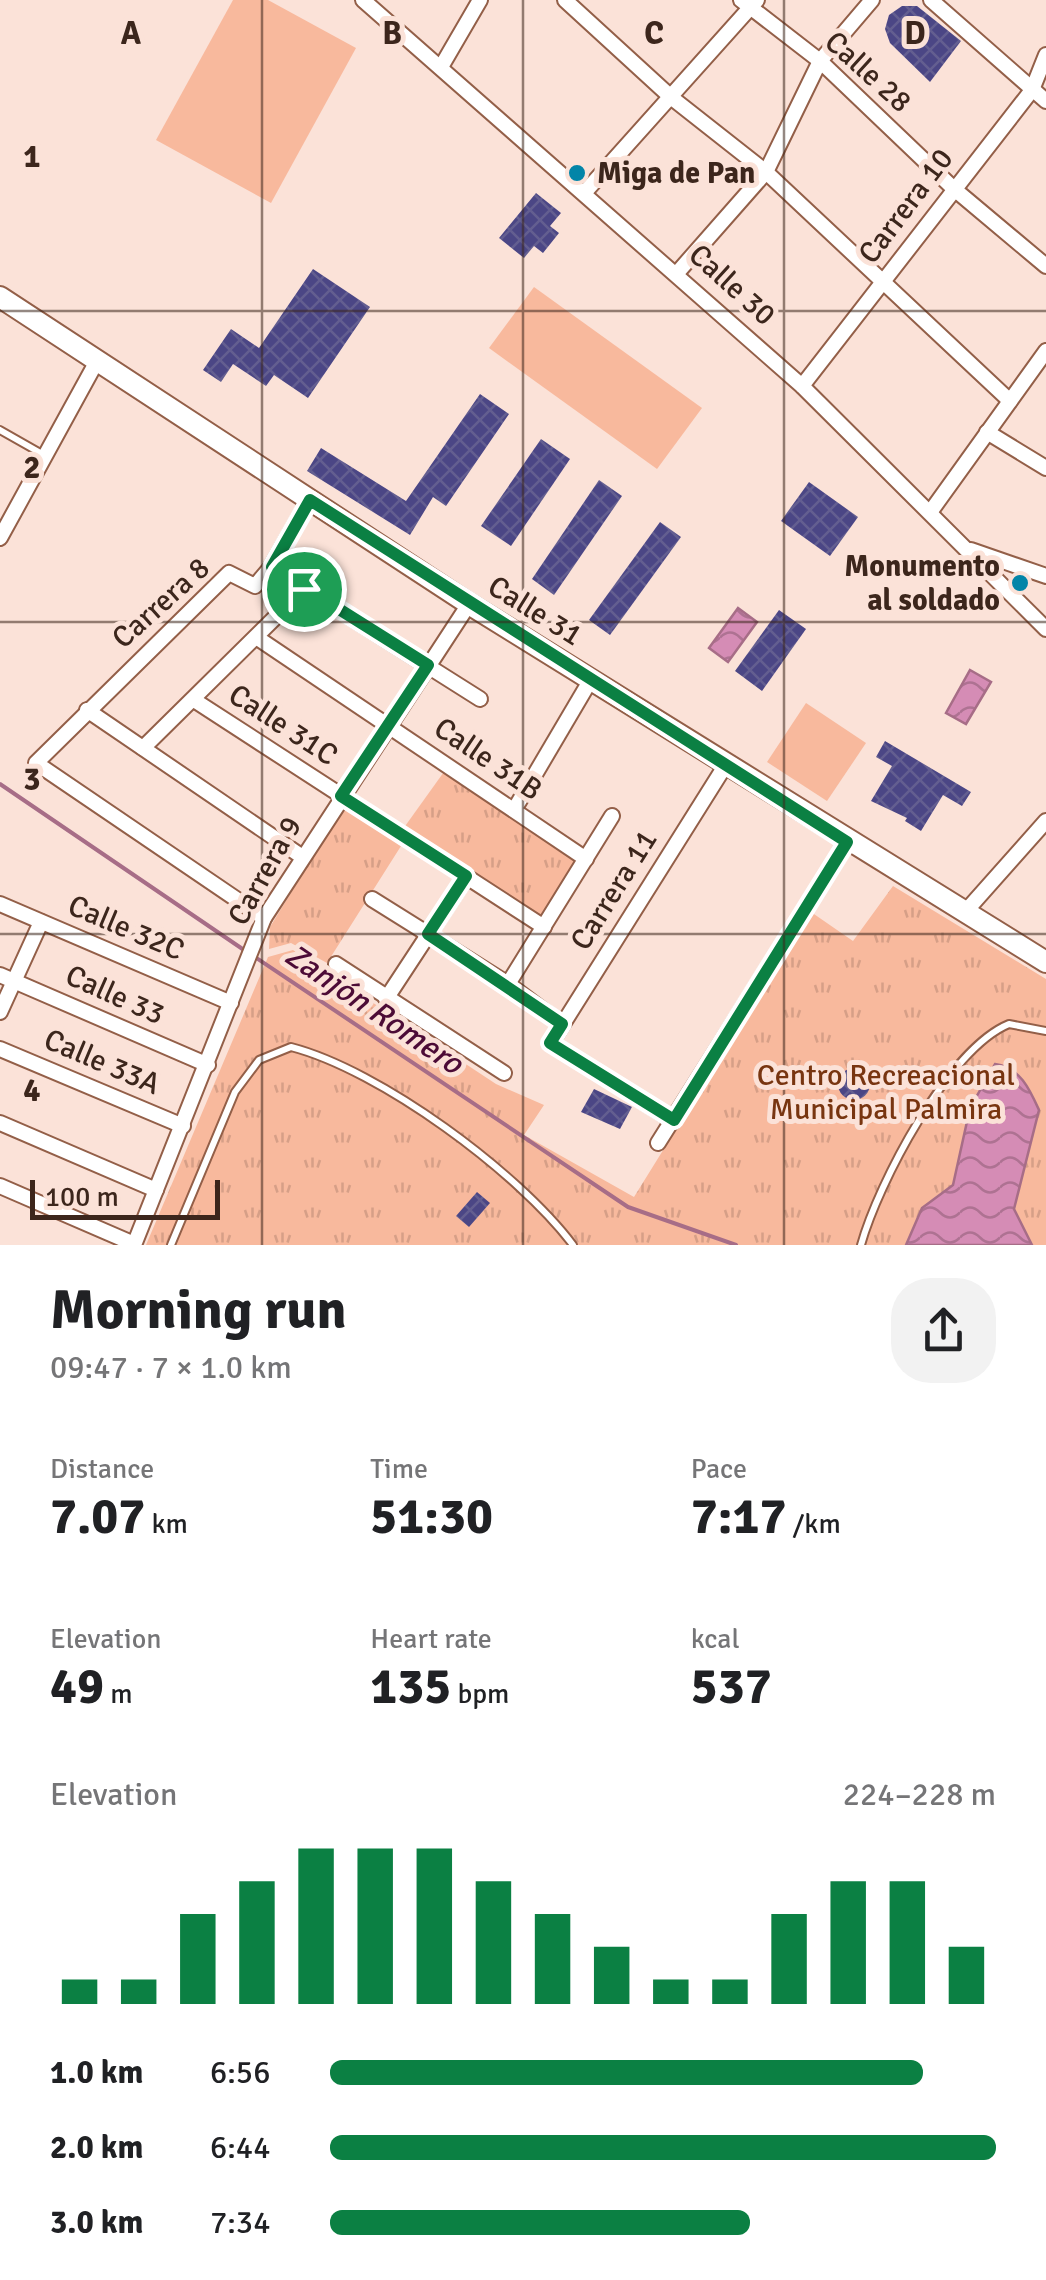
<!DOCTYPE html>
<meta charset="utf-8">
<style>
body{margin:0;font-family:Signika,sans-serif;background:#f2f2f2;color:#202124;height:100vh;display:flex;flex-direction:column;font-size:38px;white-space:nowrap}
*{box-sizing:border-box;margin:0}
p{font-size:32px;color:#757577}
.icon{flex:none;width:55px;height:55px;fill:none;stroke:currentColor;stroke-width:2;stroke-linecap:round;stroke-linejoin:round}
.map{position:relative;height:1245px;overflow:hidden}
.details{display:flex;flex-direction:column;background:#fff;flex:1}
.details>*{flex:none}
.scale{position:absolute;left:30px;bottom:25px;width:190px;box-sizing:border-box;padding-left:10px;border:5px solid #3c261c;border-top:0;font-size:28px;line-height:35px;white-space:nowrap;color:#3c261c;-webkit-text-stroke:8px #fbe2d8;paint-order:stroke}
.pin{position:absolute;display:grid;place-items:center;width:85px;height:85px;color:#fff;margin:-42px;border:5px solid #fff;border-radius:50%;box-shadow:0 2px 10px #0007}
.round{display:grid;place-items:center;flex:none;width:105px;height:105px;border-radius:40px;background:#f2f2f2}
.summary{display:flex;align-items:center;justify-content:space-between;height:170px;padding:0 50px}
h1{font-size:55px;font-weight:700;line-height:75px}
.metrics{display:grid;grid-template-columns:repeat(3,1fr);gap:15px;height:170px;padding:10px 50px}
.metrics div{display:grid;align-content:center}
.metrics b{font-size:50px;font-weight:700}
.metrics small{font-size:28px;font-weight:400}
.metrics p{font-size:28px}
.chart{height:280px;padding:20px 50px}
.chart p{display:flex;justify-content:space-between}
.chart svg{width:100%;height:180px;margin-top:10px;stroke:#0b8043;stroke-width:6}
ul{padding:0 50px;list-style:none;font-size:32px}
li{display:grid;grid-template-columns:160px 120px 1fr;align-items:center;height:75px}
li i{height:25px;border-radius:12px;background:#0b8043}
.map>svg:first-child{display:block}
.grass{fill:#f8b99d}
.park{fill:url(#park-tufts)}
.water{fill:url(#water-waves);stroke:#a76d87;stroke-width:2.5}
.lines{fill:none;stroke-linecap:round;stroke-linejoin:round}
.stream{stroke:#a76d87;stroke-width:4}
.building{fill:url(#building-cross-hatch)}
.service-casing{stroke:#935f48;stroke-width:10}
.minor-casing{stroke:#935f48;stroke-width:18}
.secondary-casing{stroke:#935f48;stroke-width:24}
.service{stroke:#fff;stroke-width:6}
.minor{stroke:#fff;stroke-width:14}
.secondary{stroke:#fff;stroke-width:20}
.route-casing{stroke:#fff;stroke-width:20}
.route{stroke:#0b8043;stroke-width:12}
.grid{fill:none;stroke:#3c261c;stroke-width:2.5;stroke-opacity:0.55}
.poi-dot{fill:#0385a8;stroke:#fbe2d8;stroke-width:4}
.labels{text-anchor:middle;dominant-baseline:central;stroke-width:10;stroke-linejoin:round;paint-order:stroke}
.street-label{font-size:30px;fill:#3c261c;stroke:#fbe2d8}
.poi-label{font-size:30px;font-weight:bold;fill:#3c261c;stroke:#fbe2d8;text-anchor:start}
.park-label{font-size:30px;fill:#783510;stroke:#fbe2d8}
.water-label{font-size:32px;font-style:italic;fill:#4c0b36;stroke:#fbe2d8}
.grid-label{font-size:32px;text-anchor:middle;font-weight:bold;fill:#3c261c;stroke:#fbe2d8;stroke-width:10;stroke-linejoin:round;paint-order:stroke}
</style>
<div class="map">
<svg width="1046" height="1245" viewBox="0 0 1046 1245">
<defs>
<pattern id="park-tufts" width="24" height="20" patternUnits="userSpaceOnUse" patternTransform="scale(2.5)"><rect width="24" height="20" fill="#f8b99d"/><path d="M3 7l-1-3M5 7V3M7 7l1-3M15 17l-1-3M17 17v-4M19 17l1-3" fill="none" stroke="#d69f87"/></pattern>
<pattern id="water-waves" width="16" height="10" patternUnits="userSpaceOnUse" patternTransform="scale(2.5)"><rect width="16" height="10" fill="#d58cb5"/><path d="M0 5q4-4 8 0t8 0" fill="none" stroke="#ae7292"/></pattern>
<pattern id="building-cross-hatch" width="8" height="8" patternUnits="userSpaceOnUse" patternTransform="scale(2.5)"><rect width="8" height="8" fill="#4b4685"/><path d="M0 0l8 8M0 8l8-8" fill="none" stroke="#635e90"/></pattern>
</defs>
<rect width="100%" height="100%" fill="#fbe2d8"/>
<g class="grass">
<path d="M233 0H268L356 48 271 203 156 140Z"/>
<path d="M534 287 702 408 657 469 489 348Z"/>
<path d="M806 703 866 743 827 801 767 762Z"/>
</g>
<g class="park">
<path d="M446 769 578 860 541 918 403 829Z"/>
<path d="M344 806 401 846 327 963 291 943 269 949 270 927Z"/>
<path d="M893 886 1046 979V1245H146L268 957 293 950 496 1084 544 1105 524 1135 634 1197 811 912 853 941Z"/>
</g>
<g class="water">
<path d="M738 608 757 622 728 662 709 648Z"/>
<path d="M970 670 991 682 966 724 946 713Z"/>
<path d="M995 1064C1020 1067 1030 1090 1039 1110L1014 1209 1032 1245H906L922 1208 953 1185 970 1108Z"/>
</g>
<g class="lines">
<g class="stream">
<path d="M0 784 244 950"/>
<path d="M252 955 628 1207 736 1245"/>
</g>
</g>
<g class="building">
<path d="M902 6H917L961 41 930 82 890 43 885 29 889 15Z"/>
<path d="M536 193 561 213 550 226 559 233 543 253 534 246 524 258 499 238Z"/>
<path d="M313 269 370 307 308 398 274 375 266 386 233 364 221 382 203 370 231 329 259 348Z"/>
<path d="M480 394 509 414 446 506 433 497 410 535 307 471 321 448 406 501Z"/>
<path d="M541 439 570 459 511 546 481 526Z"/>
<path d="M599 480 622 496 554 595 532 579Z"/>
<path d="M809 482 858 517 830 556 781 521Z"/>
<path d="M660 522 681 537 610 635 589 620Z"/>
<path d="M779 610 806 629 762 691 735 671Z"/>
<path d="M885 741 971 792 962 806 943 795 921 831 905 821 907 818 871 801 892 766 876 757Z"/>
<circle cx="854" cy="1084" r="16"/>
<path d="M594 1089 632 1107 620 1129 581 1112Z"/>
<path d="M477 1192 490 1203 469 1227 456 1216Z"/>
</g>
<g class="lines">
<g class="service-casing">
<g id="service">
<path d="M0 430 44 455"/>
<path d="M171 1245 235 1092 259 1060 291 1047C380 1070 518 1172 573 1245"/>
<path d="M861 1245C878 1184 948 1049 1009 1024L1046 1031"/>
</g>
</g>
<g class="minor-casing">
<g id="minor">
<path d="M363 0 802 386 1046 629"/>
<path d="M565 0 672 98 766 172 1010 401"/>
<path d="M741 0 820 61 953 188 1046 266"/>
<path d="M931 0 1046 101"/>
<path d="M441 67 480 0"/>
<path d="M585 192 757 0"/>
<path d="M678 272 766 172 820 61 872 0"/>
<path d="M802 386 1032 90 1046 55"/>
<path d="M987 432 1046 468"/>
<path d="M931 511 1046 351"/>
<path d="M0 538 97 361"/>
<path d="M971 550 1046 576"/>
<path d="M271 567 480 699"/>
<path d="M259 639 586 859"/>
<path d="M194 700 544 927"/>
<path d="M87 710 301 856"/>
<path d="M143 748 304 589"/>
<path d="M514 810 590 681"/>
<path d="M372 899 508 984 561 1024"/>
<path d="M0 904 231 1003"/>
<path d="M966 911 1046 821"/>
<path d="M264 918 36 763 229 573 255 586 271 567 309 501"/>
<path d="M336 964 504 1073"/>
<path d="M0 975 208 1065"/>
<path d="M508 984 612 816"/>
<path d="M386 999 466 877"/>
<path d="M0 1012 41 922"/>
<path d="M0 1049 183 1126"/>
<path d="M674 1121 551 1043 725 766"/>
<path d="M0 1123 156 1190"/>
<path d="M658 1143 847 843"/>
<path d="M0 1186 134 1244"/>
<path d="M134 1245 264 918 469 604"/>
</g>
</g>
<g class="secondary-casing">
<path id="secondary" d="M0 297 469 604 1046 962"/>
</g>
<use href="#service" class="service"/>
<use href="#minor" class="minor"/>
<use href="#secondary" class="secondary"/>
</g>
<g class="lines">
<g class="route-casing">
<path id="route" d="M310 500 847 842 674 1120 550 1043 562 1024 428 934 466 876 341 796 428 665 272 567Z"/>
</g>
<use href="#route" class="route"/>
</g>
<path class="grid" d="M262 0V1245M523 0V1245M784 0V1245M0 311H1046M0 622H1046M0 934H1046"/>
<g class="poi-dot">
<circle cx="577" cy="173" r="10"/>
<circle cx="1020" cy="583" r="10"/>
</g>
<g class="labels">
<g class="street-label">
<text transform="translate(868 72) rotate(42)">Calle 28</text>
<text transform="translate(906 206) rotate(-53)">Carrera 10</text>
<text transform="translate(732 285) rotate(42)">Calle 30</text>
<text transform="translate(161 603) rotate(-42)">Carrera 8</text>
<text transform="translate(535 611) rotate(32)">Calle 31</text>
<text transform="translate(283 725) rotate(33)">Calle 31C</text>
<text transform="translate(488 759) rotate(34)">Calle 31B</text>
<text transform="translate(265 871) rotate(-61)">Carrera 9</text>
<text transform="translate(614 890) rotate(-58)">Carrera 11</text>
<text transform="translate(126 928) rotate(23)">Calle 32C</text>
<text transform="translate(115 995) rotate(24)">Calle 33</text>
<text transform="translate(102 1062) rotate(23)">Calle 33A</text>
</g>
<g class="poi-label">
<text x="597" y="173">Miga de Pan</text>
<text x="1000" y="566" text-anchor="end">Monumento<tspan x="1000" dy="34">al soldado</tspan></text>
</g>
<g class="park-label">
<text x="886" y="1075">Centro Recreacional<tspan x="886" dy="34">Municipal Palmira</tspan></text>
</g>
<g class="water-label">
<text transform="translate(374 1009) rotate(34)">Zanjón Romero</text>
</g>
</g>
<g class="grid-label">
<text x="131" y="44">A</text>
<text x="392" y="44">B</text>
<text x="654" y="44">C</text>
<text x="915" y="44">D</text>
<text x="32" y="167">1</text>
<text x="32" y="478">2</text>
<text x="32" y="790">3</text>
<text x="32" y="1101">4</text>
</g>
</svg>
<div class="scale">100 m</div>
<div class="pin" style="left:304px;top:589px;background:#1e9e55"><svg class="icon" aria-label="arrive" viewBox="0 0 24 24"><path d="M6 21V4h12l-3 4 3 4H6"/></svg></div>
</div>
<section class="details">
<div class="summary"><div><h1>Morning run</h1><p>09:47 · 7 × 1.0 km</p></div><a class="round"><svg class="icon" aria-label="share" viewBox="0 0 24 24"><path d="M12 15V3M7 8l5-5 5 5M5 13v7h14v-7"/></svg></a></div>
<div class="metrics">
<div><p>Distance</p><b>7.07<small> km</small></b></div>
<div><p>Time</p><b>51:30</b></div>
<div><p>Pace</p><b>7:17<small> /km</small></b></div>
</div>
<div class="metrics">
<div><p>Elevation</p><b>49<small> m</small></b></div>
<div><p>Heart rate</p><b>135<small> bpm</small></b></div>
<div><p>kcal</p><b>537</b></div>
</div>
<div class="chart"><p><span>Elevation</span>224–228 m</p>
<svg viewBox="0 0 160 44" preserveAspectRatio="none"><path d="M5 44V38M15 44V38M25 44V22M35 44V14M45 44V6M55 44V6M65 44V6M75 44V14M85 44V22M95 44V30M105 44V38M115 44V38M125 44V22M135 44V14M145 44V14M155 44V30"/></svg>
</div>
<ul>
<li><b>1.0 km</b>6:56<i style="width:89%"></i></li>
<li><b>2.0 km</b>6:44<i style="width:100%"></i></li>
<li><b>3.0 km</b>7:34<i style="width:63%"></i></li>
</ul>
</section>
